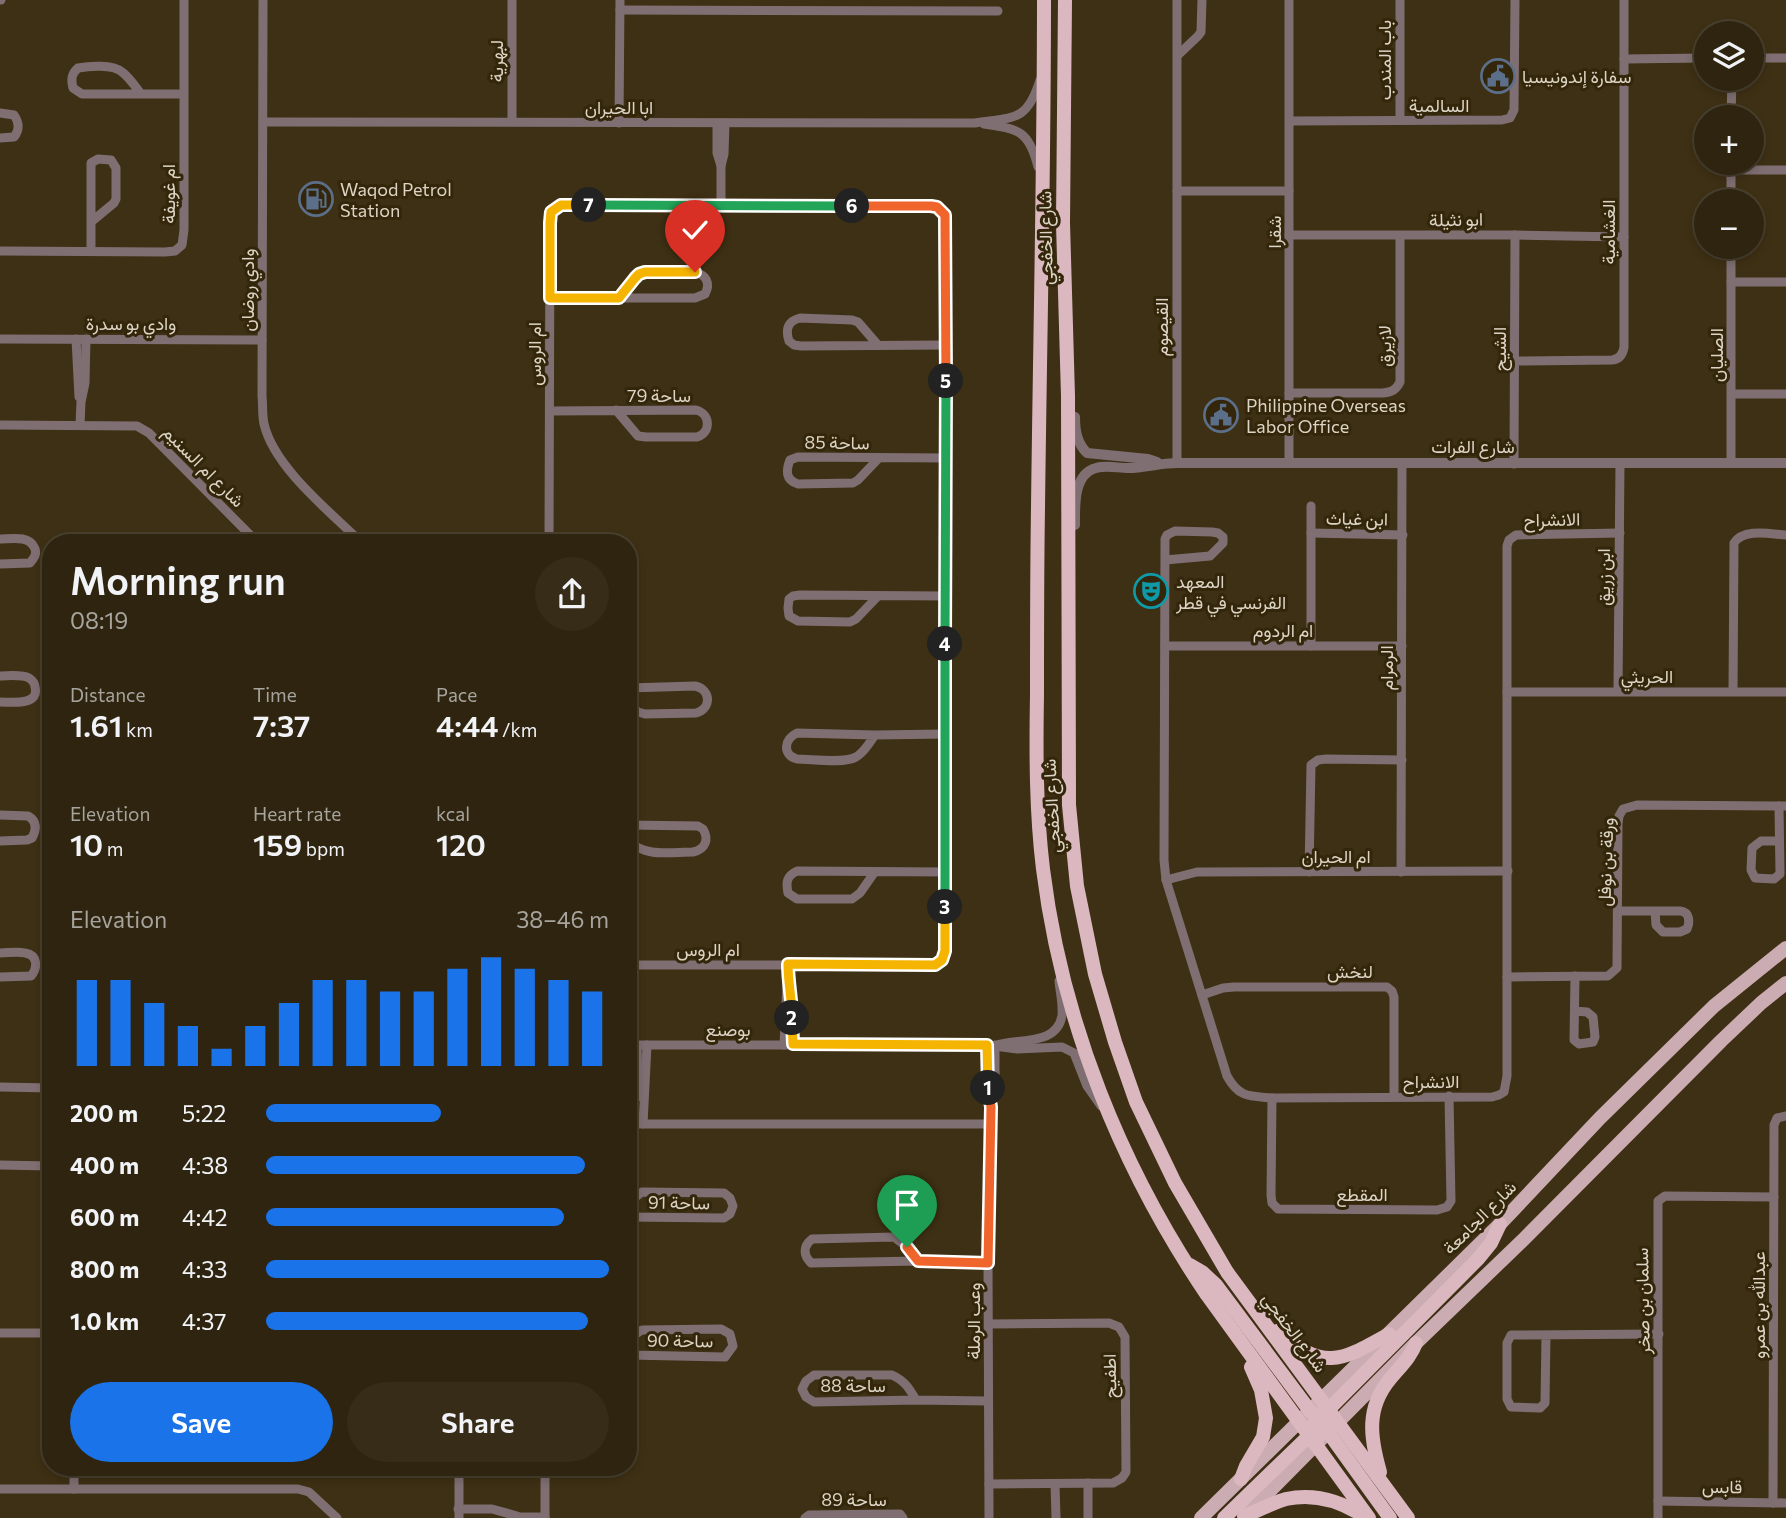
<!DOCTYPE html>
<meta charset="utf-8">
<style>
body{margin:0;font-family:Commissioner,Vazirmatn,sans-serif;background:#362c18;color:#f1f3f6;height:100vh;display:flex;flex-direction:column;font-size:26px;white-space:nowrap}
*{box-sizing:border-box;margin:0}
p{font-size:23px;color:#a7a49e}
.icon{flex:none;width:38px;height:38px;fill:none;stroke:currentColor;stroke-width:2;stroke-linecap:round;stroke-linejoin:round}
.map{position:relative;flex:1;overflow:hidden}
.sheet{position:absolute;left:42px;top:534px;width:595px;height:942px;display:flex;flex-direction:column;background:#2e240f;border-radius:28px;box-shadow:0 4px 10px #0003,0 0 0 2px #49412f}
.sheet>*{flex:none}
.fabs{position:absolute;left:1694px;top:21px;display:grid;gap:14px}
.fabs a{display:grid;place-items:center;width:70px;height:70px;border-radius:50%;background:#2e240f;box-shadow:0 4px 10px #0003,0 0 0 2px #49412f;font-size:35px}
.pin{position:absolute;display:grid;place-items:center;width:60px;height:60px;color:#fff;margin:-72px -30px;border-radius:50% 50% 50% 0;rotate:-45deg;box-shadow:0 0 7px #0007}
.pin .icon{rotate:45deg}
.km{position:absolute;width:35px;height:35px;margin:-18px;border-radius:50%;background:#222;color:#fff;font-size:19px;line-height:35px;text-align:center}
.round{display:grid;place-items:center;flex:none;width:74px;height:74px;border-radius:37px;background:#362c18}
.summary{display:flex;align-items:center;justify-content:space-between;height:119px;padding:0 28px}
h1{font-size:38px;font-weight:600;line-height:52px}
.metrics{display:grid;grid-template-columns:repeat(3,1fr);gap:10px;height:119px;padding:7px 28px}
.metrics div{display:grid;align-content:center}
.metrics b{font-size:30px;font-weight:600}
.metrics small{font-size:19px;font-weight:400}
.metrics p{font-size:19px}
.chart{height:196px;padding:14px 28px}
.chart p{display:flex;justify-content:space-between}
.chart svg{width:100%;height:126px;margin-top:7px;stroke:#1a73e8;stroke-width:6}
.cta{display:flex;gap:14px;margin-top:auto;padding:14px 28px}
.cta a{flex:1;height:80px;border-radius:42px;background:#1a73e8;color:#fff;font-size:28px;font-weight:600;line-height:80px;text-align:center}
.cta a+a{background:#362c18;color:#f1f3f6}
ul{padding:0 28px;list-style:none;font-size:23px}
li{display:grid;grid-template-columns:112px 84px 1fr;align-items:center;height:52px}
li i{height:18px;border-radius:9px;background:#1a73e8}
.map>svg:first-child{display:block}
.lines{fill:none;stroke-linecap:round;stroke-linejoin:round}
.minor{stroke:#7f6f73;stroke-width:9}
.tertiary{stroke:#7f6f73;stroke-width:10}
.primary{stroke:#ccacb3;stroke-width:14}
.trunk{stroke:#dbb8c0;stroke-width:14}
.split-1-casing{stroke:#fff;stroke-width:14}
.split-2-casing{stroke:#fff;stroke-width:14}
.split-3-casing{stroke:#fff;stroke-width:14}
.split-4-casing{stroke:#fff;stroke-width:14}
.split-5-casing{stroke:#fff;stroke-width:14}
.split-6-casing{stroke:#fff;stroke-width:14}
.split-7-casing{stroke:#fff;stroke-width:14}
.split-8-casing{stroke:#fff;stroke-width:14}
.split-1{stroke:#f0652b;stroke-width:9}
.split-2{stroke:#f5b400;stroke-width:9}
.split-3{stroke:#f5b400;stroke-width:9}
.split-4{stroke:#22a559;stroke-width:9}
.split-5{stroke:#22a559;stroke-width:9}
.split-6{stroke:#f0652b;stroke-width:9}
.split-7{stroke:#22a559;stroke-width:9}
.split-8{stroke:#f5b400;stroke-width:9}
.labels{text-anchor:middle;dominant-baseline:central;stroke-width:6;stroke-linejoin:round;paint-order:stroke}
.street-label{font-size:18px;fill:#dcd4c4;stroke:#33260a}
.poi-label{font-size:18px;fill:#dcd4c4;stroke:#33260a;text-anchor:start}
</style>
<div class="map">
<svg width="1786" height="1518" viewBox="0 0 1786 1518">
<rect width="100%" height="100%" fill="#3e3014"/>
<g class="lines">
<g class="minor">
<path d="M0 0H1"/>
<path d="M263 0 262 396C263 405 262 415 264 424 274 467 329 511 361 542"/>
<path d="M512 0V122"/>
<path d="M620 10 998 11"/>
<path d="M1178 55 1198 36 1201 32 1202 0"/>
<path d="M1752 58H1786"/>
<path d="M1624 59 1706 58"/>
<path d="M141 94C135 86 129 77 122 72 113 64 89 66 78 68 71 74 71 80 73 88L82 94H183"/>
<path d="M0 113 14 115C19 122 20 130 14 137L0 138"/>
<path d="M1731 117 1732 79"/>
<path d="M1400 120V0"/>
<path d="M1290 121 1502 120 1510 118 1514 110 1515 0"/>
<path d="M263 122 975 123C1014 117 1027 122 1040 80"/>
<path d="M619 123 620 0"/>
<path d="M717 123V153L721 166V206"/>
<path d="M984 124C1018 129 1029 130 1038 167"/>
<path d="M721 166 724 154 725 123"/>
<path d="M1731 170H1786"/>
<path d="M1177 191H1289"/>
<path d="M1731 201V163"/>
<path d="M1289 235H1515L1624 237"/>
<path d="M0 251 165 252 175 251 182 245 184 230V0"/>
<path d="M91 251V163L98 159 111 160 116 168V199L114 203 91 222"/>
<path d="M1731 282H1786"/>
<path d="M550 298H695L705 294C711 283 706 275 695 272H645C633 276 627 288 619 298"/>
<path d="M0 339 262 340"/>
<path d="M76 339 79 397"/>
<path d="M877 344 858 322 852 320 800 318C788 321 785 329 789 341L794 345 801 346 946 345"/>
<path d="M1514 361 1612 360C1620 359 1623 354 1624 347V0"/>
<path d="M1289 393H1383C1392 392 1396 390 1400 382V236"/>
<path d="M1732 394H1786"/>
<path d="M550 411 696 410C711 414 711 433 697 437H646L638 436 616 410"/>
<path d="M0 425 137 426 149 433 257 542"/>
<path d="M80 425 81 402 85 383 86 339"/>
<path d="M878 459 858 480 853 483 798 484C785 480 786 470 790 460L798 457 946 458"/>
<path d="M1177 463V0"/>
<path d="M1289 463V0"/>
<path d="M1731 463V247"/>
<path d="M1514 464 1515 235"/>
<path d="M1311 533 1403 535"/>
<path d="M0 539C10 539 29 535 34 547 38 553 34 558 30 563L0 564"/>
<path d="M549 542 550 223C550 212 554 205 566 205L931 206C943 208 946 215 946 227L944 957 939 963 935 965H628"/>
<path d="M1165 560 1210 556 1223 543V537L1218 533 1212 532 1175 531 1167 535 1165 539 1164 860 1166 880 1227 1076C1239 1098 1250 1096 1272 1098L1492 1097 1499 1095 1504 1092 1507 1076V546L1509 540 1516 535 1620 533"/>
<path d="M878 596 856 619 850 622 798 621 789 616 788 608 789 599 793 596 800 595 946 596"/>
<path d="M1165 646H1402"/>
<path d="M1311 646V506"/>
<path d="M0 676C8 676 21 674 29 678 32 680 35 683 35 687 40 706 11 702 0 702"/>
<path d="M628 688 695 686C712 690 711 709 696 713L645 714 638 712 628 703"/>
<path d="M1618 691 1620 463"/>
<path d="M1733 691 1734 543C1744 528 1770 534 1786 535"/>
<path d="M1507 692H1786"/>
<path d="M875 735C870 742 864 753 856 757 844 764 812 759 797 759 782 755 784 739 797 733L875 735 945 734"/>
<path d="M1779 806 1780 874 1774 879 1755 878 1751 870 1752 848 1761 841H1779"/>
<path d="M0 815 28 816C37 821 37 829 32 838L27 840 0 841"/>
<path d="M628 825 698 826 703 829C709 839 706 849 693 852 671 852 645 858 628 840"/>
<path d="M1309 872 1311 765 1318 760 1326 759 1402 760"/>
<path d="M1401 872 1402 463"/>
<path d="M874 873 860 893 852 899H797L788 893C786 883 786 876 797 871L945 872"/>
<path d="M1166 880 1197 872 1508 871"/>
<path d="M1619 911H1680C1690 912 1690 922 1687 929L1680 932H1663L1656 925 1655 911"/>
<path d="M0 953C8 953 17 951 25 953 38 955 38 968 31 976L0 977"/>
<path d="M1507 977 1608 976 1617 968 1618 824 1619 816 1623 809 1637 805 1786 806"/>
<path d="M790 991 793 1044"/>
<path d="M1202 995 1223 988 1234 987H1387L1392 991 1394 997V1097"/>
<path d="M1575 1011 1587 1012 1593 1017 1595 1037 1593 1042 1579 1044 1574 1040 1575 976"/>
<path d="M628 1045H987L1017 1049 1062 1047 1074 1053 1087 1086 1101 1106"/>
<path d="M637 1045 638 1085 641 1097"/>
<path d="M784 1045 788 964"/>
<path d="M987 1045V1084L989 1099"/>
<path d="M997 1045C1018 1038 1058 1046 1062 1015 1063 1004 1060 992 1059 981"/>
<path d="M0 1087 51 1088"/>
<path d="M1272 1098 1271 1195 1272 1203 1278 1209 1437 1210 1447 1207 1451 1201 1449 1096"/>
<path d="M628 1124H990"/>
<path d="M643 1124 647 1045"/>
<path d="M0 1165 51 1166"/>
<path d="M628 1203 642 1192 724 1193 730 1198 733 1206 730 1214 724 1218 628 1217"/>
<path d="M918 1261 907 1247 894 1237 812 1239C803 1246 803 1255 811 1263L918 1261 988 1263"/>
<path d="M0 1333H51"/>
<path d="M1546 1335 1545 1403 1540 1408 1511 1407 1507 1399V1343L1511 1335 1659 1334"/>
<path d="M628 1339 642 1330 721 1329 730 1334 733 1346 725 1357 628 1355"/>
<path d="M916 1400C909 1388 905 1381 892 1375H814L806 1381 802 1389 806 1397 814 1402 916 1400 988 1401"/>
<path d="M1088 1483V1518"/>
<path d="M989 1484 1113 1483 1122 1478 1126 1472 1125 1337 1119 1327 1109 1323 989 1324"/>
<path d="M1055 1484 1056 1518"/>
<path d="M0 1489H298L309 1492 337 1518"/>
<path d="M74 1489V1466"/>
<path d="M1658 1501 1786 1503"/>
<path d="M1773 1503 1774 1125 1777 1118 1786 1116"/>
<path d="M458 1509H492L517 1516"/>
<path d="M511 1517H545"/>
<path d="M459 1518V1466"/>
<path d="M545 1518V1466"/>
<path d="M805 1518 809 1515 900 1514 903 1518"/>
<path d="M989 1518 988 1263 990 1124 991 1107 995 1083V1045"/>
<path d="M1658 1518V1201L1665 1196 1774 1197"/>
</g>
<g class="tertiary">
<path d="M1075 417C1075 431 1077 443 1087 453L1148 459 1157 462"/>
<path d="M1075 525C1075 507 1073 474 1096 468 1106 465 1118 468 1128 468 1145 468 1160 463 1177 463H1786"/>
</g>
<g class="primary">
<path d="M1246 1515 1416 1343 1524 1239 1721 1041 1761 1003 1786 983"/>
<path d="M1201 1518 1500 1224 1600 1118 1714 1006 1786 948"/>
</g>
<g class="trunk">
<path d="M1044 0C1044 169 1040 339 1038 508 1037 570 1037 633 1037 695 1036 753 1036 811 1043 869 1062 1022 1121 1168 1207 1295L1369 1518"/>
<path d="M1065 0 1063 223 1068 396 1069 805 1077 886 1095 974 1115 1042 1136 1102 1175 1183 1227 1272 1408 1518"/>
<path d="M1190 1265 1202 1272 1216 1285 1310 1411 1321 1418 1332 1422"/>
<path d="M1277 1331C1324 1371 1339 1362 1389 1334"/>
<path d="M1314 1423 1321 1426 1328 1432 1390 1518"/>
<path d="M1316 1445 1321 1426 1332 1406 1478 1259 1491 1243 1500 1224"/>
<path d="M1380 1472C1370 1437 1366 1408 1390 1379 1400 1367 1411 1357 1416 1343"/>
<path d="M1241 1479 1246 1466 1263 1437 1266 1418 1261 1390 1251 1367"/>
<path d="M1244 1516C1258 1511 1272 1503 1286 1499 1314 1493 1341 1501 1365 1517"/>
<path d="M1224 1518 1314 1431"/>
</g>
</g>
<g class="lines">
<g class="split-1-casing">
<path id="split-1" d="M907 1247 918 1261 988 1263 991 1107 988 1088"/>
</g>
<g class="split-2-casing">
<path id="split-2" d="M792 1018 793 1044 987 1045 988 1088"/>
</g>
<g class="split-3-casing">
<path id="split-3" d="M792 1018C792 999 788 983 788 964L935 965 942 960 945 951V907"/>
</g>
<g class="split-4-casing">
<path id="split-4" d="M945 907V644"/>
</g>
<g class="split-5-casing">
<path id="split-5" d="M945 644 946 381"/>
</g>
<g class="split-6-casing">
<path id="split-6" d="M852 206H931L937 207 945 215 946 381"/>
</g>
<g class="split-7-casing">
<path id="split-7" d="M589 205 852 206"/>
</g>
<g class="split-8-casing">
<path id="split-8" d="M589 205H561L551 212 550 223V298H619L635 278 639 274 645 272H695"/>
</g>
<use href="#split-1" class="split-1"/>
<use href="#split-2" class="split-2"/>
<use href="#split-3" class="split-3"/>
<use href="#split-4" class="split-4"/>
<use href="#split-5" class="split-5"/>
<use href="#split-6" class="split-6"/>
<use href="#split-7" class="split-7"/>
<use href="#split-8" class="split-8"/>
</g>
<defs>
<g id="civic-ring" transform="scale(1.75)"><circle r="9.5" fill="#33260a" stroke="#5c6f8a" stroke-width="1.5"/><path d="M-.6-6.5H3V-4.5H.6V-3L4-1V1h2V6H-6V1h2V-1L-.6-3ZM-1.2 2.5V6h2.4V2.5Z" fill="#5c6f8a"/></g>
<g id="fuel-ring" transform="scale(1.75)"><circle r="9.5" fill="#33260a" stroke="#5c6f8a" stroke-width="1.5"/><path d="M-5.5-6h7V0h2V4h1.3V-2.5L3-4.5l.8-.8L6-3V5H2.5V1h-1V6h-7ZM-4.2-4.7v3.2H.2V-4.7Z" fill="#5c6f8a"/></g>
<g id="theatre-ring" transform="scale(1.75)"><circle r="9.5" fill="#33260a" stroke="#0f9aa8" stroke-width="1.5"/><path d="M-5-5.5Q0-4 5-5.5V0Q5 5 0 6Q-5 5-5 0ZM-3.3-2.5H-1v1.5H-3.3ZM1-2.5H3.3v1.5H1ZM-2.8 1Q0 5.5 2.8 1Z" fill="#0f9aa8"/></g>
</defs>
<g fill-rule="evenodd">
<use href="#civic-ring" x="1498" y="76"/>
<use href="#fuel-ring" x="316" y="199"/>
<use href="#civic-ring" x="1221" y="415"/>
<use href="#theatre-ring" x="1151" y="591"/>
</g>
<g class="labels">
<g class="street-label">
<text transform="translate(1384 60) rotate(-90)">باب المندب</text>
<text transform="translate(496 61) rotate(-90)">لبهرية</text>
<text x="1439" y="105">السالمية</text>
<text x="619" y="107">ابا الحيران</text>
<text transform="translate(168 194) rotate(-90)">ام غويفة</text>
<text transform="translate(1456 219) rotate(-1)">ابو نثيلة</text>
<text transform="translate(1274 232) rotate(-90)">شقرا</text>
<text transform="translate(1608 232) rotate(-90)">الغشامية</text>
<text transform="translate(1045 238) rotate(-91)">شارع الخفجي</text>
<text transform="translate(247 290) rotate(-90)">وادي روضان</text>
<text x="131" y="323">وادي بو سدرة</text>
<text transform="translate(1161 327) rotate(-90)">القيصوم</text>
<text transform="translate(1384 346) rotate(-90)">لازيرق</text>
<text transform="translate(1499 349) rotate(-90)">الشيح</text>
<text transform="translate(534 354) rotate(-90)">ام الروس</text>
<text transform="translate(1716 355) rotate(-90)">الصليان</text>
<text x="659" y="395">ساحة 79</text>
<text transform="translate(837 442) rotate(1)">ساحة 85</text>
<text x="1473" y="446">شارع الفرات</text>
<text transform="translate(204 466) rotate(45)">شارع ام السنيم</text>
<text transform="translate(1357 518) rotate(1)">ابن غياث</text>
<text transform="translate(1552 519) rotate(-1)">الانشراح</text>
<text transform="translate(1603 577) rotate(-90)">ابن زريق</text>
<text x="1283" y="630">ام الردوم</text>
<text transform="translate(1386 668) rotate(-90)">الرمرام</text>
<text x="1647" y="676">الحريثي</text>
<text transform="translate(1051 806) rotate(-93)">شارع الخفجي</text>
<text x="1336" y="856">ام الحيران</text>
<text transform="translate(1605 862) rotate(-88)">ورقة بن نوفل</text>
<text x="708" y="949">ام الروس</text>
<text x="1350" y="971">لنخش</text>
<text x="728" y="1029">بوصنع</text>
<text x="1431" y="1081">الانشراح</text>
<text x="1362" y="1194">المقطع</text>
<text transform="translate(679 1202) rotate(1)">ساحة 91</text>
<text transform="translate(1479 1217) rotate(-45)">شارع الجامعة</text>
<text transform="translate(1642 1301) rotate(-91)">سلمان بن صخر</text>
<text transform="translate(1758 1305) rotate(-90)">عبدالله بن عمرو</text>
<text transform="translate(973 1321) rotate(-90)">وعب الرملة</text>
<text transform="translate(1295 1332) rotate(53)">شارع الخفجي</text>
<text transform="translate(680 1340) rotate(1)">ساحة 90</text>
<text transform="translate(1109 1376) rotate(-91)">اطفيح</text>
<text x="853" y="1385">ساحة 88</text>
<text transform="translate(1722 1486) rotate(1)">قابس</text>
<text x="854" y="1499">ساحة 89</text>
</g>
<g class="poi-label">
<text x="1522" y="76">سفارة إندونيسيا</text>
<text x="340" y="189">Waqod Petrol<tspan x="340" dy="21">Station</tspan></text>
<text x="1246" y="405">Philippine Overseas<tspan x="1246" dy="21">Labor Office</tspan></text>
<text x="1176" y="581">المعهد<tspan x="1176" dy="21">الفرنسي في قطر</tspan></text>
</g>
</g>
</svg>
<div class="fabs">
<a><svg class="icon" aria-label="layers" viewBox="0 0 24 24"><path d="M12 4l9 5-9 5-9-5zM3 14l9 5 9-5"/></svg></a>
<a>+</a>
<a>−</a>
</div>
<div class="pin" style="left:907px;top:1247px;background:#1e9e55"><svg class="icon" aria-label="arrive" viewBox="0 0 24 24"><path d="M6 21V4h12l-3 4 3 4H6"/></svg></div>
<div class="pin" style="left:695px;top:272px;background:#d93025"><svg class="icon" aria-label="check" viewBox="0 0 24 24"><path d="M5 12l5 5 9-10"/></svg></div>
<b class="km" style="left:988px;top:1088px">1</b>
<b class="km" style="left:792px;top:1018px">2</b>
<b class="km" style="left:945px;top:907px">3</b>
<b class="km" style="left:945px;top:644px">4</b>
<b class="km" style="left:946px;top:381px">5</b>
<b class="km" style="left:852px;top:206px">6</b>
<b class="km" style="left:589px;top:205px">7</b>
<section class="sheet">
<div class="summary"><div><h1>Morning run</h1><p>08:19</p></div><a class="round"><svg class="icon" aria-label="share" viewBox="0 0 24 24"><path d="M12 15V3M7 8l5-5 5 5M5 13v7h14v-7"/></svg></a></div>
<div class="metrics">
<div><p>Distance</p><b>1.61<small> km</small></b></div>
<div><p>Time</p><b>7:37</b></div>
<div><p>Pace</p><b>4:44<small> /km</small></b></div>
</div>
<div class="metrics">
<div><p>Elevation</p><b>10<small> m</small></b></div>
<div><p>Heart rate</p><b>159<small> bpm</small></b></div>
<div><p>kcal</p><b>120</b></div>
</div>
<div class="chart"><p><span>Elevation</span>38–46 m</p>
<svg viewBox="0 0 160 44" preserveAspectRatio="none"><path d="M5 44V14M15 44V14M25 44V22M35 44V30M45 44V38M55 44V30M65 44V22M75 44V14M85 44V14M95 44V18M105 44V18M115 44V10M125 44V6M135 44V10M145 44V14M155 44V18"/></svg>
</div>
<ul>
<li><b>200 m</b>5:22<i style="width:51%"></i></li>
<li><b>400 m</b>4:38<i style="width:93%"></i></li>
<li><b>600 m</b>4:42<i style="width:87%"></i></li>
<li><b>800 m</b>4:33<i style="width:100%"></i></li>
<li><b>1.0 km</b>4:37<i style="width:94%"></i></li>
</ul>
<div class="cta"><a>Save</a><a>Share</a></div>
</section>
</div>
